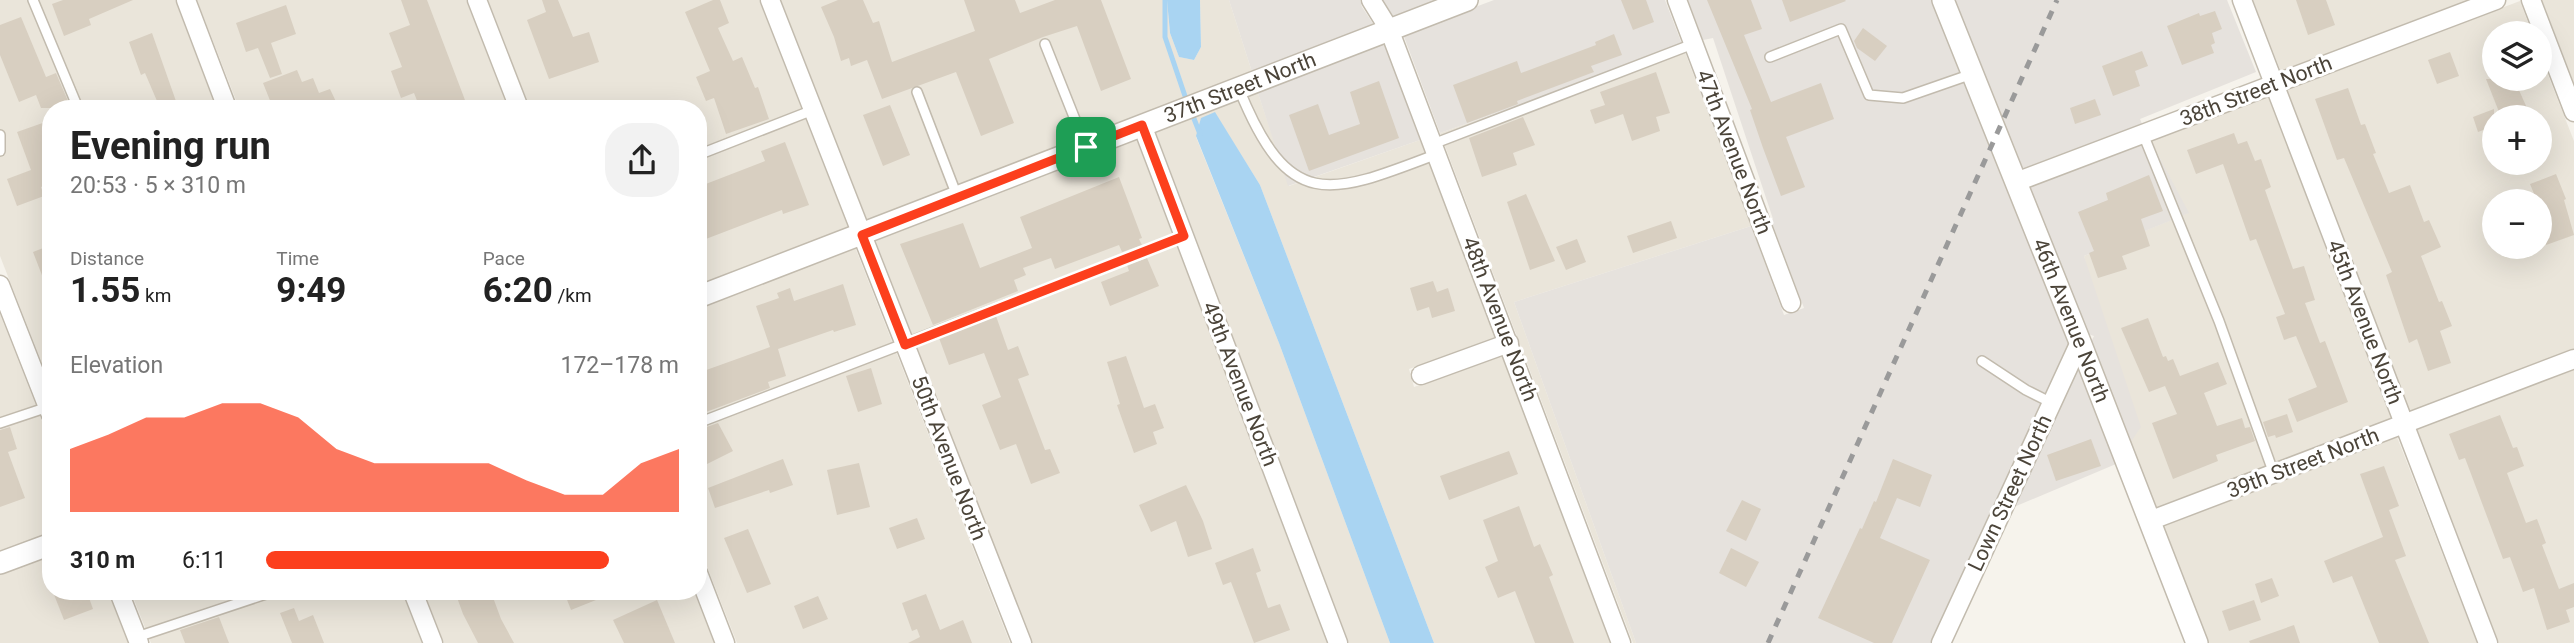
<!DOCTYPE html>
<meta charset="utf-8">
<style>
body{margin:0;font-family:Roboto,sans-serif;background:#f2f2f2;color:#222;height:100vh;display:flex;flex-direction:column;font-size:26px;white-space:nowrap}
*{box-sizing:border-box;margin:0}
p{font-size:23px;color:#767676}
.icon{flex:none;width:38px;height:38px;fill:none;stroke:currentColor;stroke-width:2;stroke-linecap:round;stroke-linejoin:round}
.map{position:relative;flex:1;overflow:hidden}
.side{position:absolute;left:42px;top:100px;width:665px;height:500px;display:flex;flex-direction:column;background:#fff;border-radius:28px;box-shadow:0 7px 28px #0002}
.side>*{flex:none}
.controls{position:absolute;left:2482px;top:21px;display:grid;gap:14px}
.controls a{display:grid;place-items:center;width:70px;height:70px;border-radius:50%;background:#fff;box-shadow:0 7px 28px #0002;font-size:35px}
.pin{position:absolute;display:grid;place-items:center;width:60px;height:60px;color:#fff;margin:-30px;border-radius:14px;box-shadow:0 4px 10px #0006}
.round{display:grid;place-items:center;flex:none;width:74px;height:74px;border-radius:28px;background:#f2f2f2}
.headline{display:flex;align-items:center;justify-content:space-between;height:119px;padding:0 28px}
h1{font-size:38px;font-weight:700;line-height:52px}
.figures{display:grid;grid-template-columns:repeat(3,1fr);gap:10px;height:119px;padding:7px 28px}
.figures div{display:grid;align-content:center}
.figures b{font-size:35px;font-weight:700}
.figures small{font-size:19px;font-weight:400}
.figures p{font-size:19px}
.chart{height:196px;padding:14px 28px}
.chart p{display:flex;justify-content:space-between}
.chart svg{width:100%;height:126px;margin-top:7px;fill:#fc3f1d;opacity:.7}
ul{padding:0 28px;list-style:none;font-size:23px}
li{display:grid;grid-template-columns:112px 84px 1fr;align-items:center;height:52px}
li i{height:18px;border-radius:9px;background:#fc3f1d}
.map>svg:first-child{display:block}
.residential{fill:#eae5da;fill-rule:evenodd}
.industrial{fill:#e6e2dd}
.water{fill:#a9d4f2}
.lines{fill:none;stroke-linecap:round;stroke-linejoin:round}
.stream{stroke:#a9d4f2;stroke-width:5}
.building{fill:#d8cfc1}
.service-casing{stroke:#c2bbae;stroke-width:12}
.minor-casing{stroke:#c2bbae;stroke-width:21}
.tertiary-casing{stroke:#c2bbae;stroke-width:24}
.service{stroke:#fff;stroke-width:9}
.minor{stroke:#fff;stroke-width:18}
.tertiary{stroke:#fff;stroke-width:21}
.rail{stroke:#9a9a9a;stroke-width:5;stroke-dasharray:9 9;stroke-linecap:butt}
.route-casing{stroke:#fff;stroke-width:14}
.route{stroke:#fc3f1d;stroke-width:9}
.labels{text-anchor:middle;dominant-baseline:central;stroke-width:6;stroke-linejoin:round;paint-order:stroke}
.street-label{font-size:21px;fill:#4b4439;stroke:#fff}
</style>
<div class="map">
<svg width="2574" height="643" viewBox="0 0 2574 643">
<rect width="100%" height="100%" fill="#f6f3ec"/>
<g class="residential">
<path d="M0 0H175L216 108H51V386L0 256Z"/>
<path d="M197 0H466L508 108H239Z"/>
<path d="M488 0H759L849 230 698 287V108H530Z"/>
<path d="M781 0H1167L1170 33 1179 57 1194 60 1201 47 1200 0H1229L1252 72 868 222Z"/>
<path d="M2253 0H2470L2281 72Z"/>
<path d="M2542 0H2574V83Z"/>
<path d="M2520 1 2532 33H2494V79H2539V52L2574 141V349L2410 412 2287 89ZM2494 117H2539V163H2494ZM2494 201H2539V247H2494Z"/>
<path d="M1683 47 1751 226 1514 302 1636 643H1633L1440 133Z"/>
<path d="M1257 90 1289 186 1420 140 1496 338 1409 369 1414 387 1502 356 1610 643H1434L1260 185 1215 113 1196 137 1279 343 1390 643H1349L1155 130Z"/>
<path d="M2268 96 2391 419 2156 509 2130 443 2084 256 2188 213 2151 141Z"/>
<path d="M1136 138 1327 643H1032L875 239Z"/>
<path d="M855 247 1010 643H737L698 544V307Z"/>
<path d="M0 314 51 444V534L0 553Z"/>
<path d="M2574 369V643H2499L2417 429Z"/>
<path d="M2397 437 2477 643H2208L2162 526Z"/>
<path d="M51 554V592H108L128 643H0V573Z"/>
<path d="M131 592H402L422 643H151Z"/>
<path d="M424 592H694L714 643H444Z"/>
</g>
<g class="industrial">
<path d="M1229 0H1360L1362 7 1374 25 1252 72Z"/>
<path d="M1382 0H1440L1394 17Z"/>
<path d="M1494 0H1665L1683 47 1440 133 1403 34Z"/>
<path d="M1688 0H1932L2069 343 1930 643H1636L1514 302 1751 226 1784 315 1804 308 1771 220 1773 219 1713 38 1703 40Z"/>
<path d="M1954 0H2227L2256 72 2140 119 2142 124 2023 170Z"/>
<path d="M1383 41 1420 140 1288 186 1257 90Z"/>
<path d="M2151 141 2189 213 2084 256 2141 427 2130 443 2091 342 2094 336 2088 334 2030 187Z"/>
<path d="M2079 368 2116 464 2014 507Z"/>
</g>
<g class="water">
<path d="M1167 0H1200L1201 47 1194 60 1179 57 1170 33Z"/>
<path d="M1215 112 1260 185 1434 643H1390L1279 343 1196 136 1201 118Z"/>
</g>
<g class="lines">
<g class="stream">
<path d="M1165 0V37L1187 102"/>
<path d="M1191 111 1200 134"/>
</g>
</g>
<g class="building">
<path d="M63 0H133L89 19 91 25 64 36 52 4Z"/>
<path d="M401 0H427L468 108H420L414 93 401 98 391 71 402 67 389 33 410 25Z"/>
<path d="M542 0H558L573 37 589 32 599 62 549 79 527 20 546 12Z"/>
<path d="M713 0H720L729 23 718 28 733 61 742 57 755 88 758 87 769 119 726 134 714 98 706 101 696 77 710 71 685 12Z"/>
<path d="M838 0H863L873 23 879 21 892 62 975 31 964 0H1015L1020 13 1055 0H1101L1131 79 1101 91 1077 26 1043 37 989 59 1014 123 981 136 956 72 882 99 867 60 851 66 849 58 841 61 834 37 821 7Z"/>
<path d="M1621 0H1646L1654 22 1633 30Z"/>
<path d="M1707 0H1751L1762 29 1744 35 1771 102 1821 83 1834 119 1786 137 1805 187 1781 196 1763 148 1750 110 1752 109Z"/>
<path d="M1782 0H1845L1846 1 1790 22Z"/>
<path d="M2296 0H2326L2335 25 2308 35Z"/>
<path d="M286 5 296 34 271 43 282 74 270 78 258 48 246 52 236 23Z"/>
<path d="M2215 11 2222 29 2212 33 2215 43 2211 45 2214 53 2182 65 2167 26 2199 13 2200 16Z"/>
<path d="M21 17 46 77 56 73 71 108H41L36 95 19 102 0 55V25Z"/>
<path d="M1863 28 1887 46 1875 61 1857 48 1854 41Z"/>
<path d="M152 33 177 104 166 108H160L145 73 141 75 129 42Z"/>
<path d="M1614 34 1622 55 1591 66 1594 72 1517 101 1518 104 1467 123 1453 85 1517 61 1521 73 1596 45 1595 42Z"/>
<path d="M2142 51 2148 66 2135 71 2140 86 2113 96 2102 66Z"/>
<path d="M2450 52 2459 76 2437 84 2428 60Z"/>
<path d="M297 70 302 82 313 78 319 93 330 89 339 108H273L263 83Z"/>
<path d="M1656 72 1670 113 1656 117 1660 131 1632 141 1623 114 1595 124 1590 110 1605 105 1600 92Z"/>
<path d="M2486 79H2514L2531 117H2501Z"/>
<path d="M1379 81 1399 138 1309 171 1289 115 1318 104 1329 135 1360 124 1350 92Z"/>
<path d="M2348 88 2361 125 2365 124 2376 153 2373 154 2389 193 2410 185 2424 222 2429 220 2441 247 2421 256 2439 302 2442 301 2452 326 2440 331 2451 363 2428 371 2417 339 2409 343 2386 275 2392 272 2344 158 2337 160 2315 99Z"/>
<path d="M2095 99 2101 115 2075 124 2070 108Z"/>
<path d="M890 105 910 155 883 166 863 115Z"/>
<path d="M2494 109V126L2478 132 2473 117Z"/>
<path d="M1523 117 1535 145 1513 153 1517 165 1482 177 1469 138Z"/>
<path d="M51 120V183L41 187 44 196 17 206 7 179 31 170 17 132Z"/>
<path d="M2234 133 2238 144 2247 141 2255 161 2261 159 2271 187 2265 190 2293 269 2304 266 2315 300 2305 303 2320 343 2325 341 2348 402 2297 422 2288 399 2317 387 2296 336 2284 340 2276 317 2285 314 2256 239 2250 241 2223 164 2196 174 2187 150Z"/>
<path d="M785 142 809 205 783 214 782 210 698 242V187L765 161 761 151Z"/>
<path d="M2556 174 2566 199 2564 200 2574 235 2546 245 2539 225V201H2537L2530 184Z"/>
<path d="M2149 175 2163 211 2141 219 2150 246 2122 256 2127 269 2098 278 2089 253 2094 251 2078 212 2108 200 2106 193Z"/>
<path d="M1119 177 1142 238 1139 239 1142 245 1122 252 1119 245 1055 269 1051 258 1023 268 1026 275 1014 280 1018 291 933 325 900 244 963 223 980 268 1032 248 1020 217Z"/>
<path d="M1526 194 1555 261 1530 270 1507 202Z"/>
<path d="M1671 221 1677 238 1633 253 1627 236Z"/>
<path d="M1577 239 1586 262 1566 270 1556 247Z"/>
<path d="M51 245V295L50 296 33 252Z"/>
<path d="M1147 258 1159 286 1110 306 1101 282 1129 271 1127 265Z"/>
<path d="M1433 281 1437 292 1448 288 1455 311 1432 318 1429 307 1417 311 1410 288Z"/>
<path d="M843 284 856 325 834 332 833 330 778 349 786 376 768 382 770 388 698 415V373L770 347 756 306 779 298 777 293 790 288 794 301Z"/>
<path d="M996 316 1008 350 1018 346 1029 375 1018 379 1045 450 1050 449 1060 473 1031 484 1016 444 1000 450 982 405 1001 397 984 353 949 365 939 338Z"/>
<path d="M2148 318 2163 357 2166 356 2168 361 2173 359 2180 376 2218 362 2227 384 2204 393 2217 426 2242 418 2245 428 2250 427 2255 441 2216 455 2218 461 2173 479 2152 423 2177 414 2165 386 2149 392 2121 328Z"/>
<path d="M1126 356 1144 408 1155 404 1164 428 1153 432 1157 444 1134 453 1117 405 1120 404 1107 362Z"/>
<path d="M871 368 882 404 858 412 846 376Z"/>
<path d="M2287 414 2293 432 2276 438 2275 435 2268 437 2263 422Z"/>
<path d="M2500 415 2513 448 2517 447 2524 466 2507 473 2526 523 2537 519 2546 543 2542 545 2559 589 2574 583V607L2566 610 2570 622 2547 630 2534 588 2523 592 2510 557 2503 559 2465 458 2459 460 2449 434Z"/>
<path d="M718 423 733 451 705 465 698 451V430Z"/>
<path d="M10 427 17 449 8 452 25 498 0 507V430Z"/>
<path d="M2091 439 2101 466 2056 481 2047 455Z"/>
<path d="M1509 451 1518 474 1449 500 1440 476Z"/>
<path d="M783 459 793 485 770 493 769 490 715 508 708 488Z"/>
<path d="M1893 459 1932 475 1920 507 1897 498 1880 538 1930 560 1892 643H1874L1818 618 1860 528 1862 529 1874 501 1876 502Z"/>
<path d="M859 463 870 507 837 515 827 470Z"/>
<path d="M2384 466 2399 506 2389 510 2406 556 2395 560 2429 643H2379L2352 576 2333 583 2324 561 2383 537 2360 474Z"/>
<path d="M1186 485 1203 521 1212 549 1188 557 1176 521 1151 532 1139 505Z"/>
<path d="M1742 500 1761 509 1746 541 1726 531Z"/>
<path d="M1519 506 1534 547 1540 544 1553 575 1549 577 1574 643H1535L1515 591 1498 598 1485 567 1498 561 1483 520Z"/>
<path d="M917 518 925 539 897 549 889 528Z"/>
<path d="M748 529 771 584 747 593 724 538Z"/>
<path d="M1253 548 1261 571 1256 573 1268 608 1280 604 1290 630 1254 643 1231 582 1223 585 1215 563Z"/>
<path d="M1731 548 1759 562 1746 587 1719 573Z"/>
<path d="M2272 578 2279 596 2261 603 2255 584Z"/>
<path d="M53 592H87L93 609 64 620Z"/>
<path d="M455 592H491L501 619 514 643H478L463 614Z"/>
<path d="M564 592H616L571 610Z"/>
<path d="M926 594 940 630 963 620 972 643H908L920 637 917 629 912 631 902 603Z"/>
<path d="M818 596 828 619 803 629 794 606Z"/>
<path d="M657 600 675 643H624L613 620Z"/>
<path d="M2254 600 2261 620 2229 631 2222 611Z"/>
<path d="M294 608 299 621 313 615 324 643H292L280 613Z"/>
<path d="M219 617 229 643H185L180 630Z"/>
<path d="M2294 625 2300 643H2250L2249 641Z"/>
</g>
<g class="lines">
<g class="service-casing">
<g id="service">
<path d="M33 0 78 108"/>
<path d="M1045 44 1086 147"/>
<path d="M1770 57 1841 29 1869 95 1903 98 1972 74"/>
<path d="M1239 89C1289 212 1328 196 1437 154"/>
<path d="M917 92 957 196"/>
<path d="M2143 134 2219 321 2274 474"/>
<path d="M0 135V151"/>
<path d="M1433 144 1693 44"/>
<path d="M698 155 813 110"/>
<path d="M1982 361 2026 390 2052 403"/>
<path d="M0 423 48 407"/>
<path d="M698 423 1184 236"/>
<path d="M137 637 272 592"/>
</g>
</g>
<g class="minor-casing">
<g id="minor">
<path d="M186 0 227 108"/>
<path d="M477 0 519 108"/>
<path d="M770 0 1022 643"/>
<path d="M1371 0 1389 29 1621 643"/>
<path d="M1677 0 1791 303"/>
<path d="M2242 0 2488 643"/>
<path d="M2531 0 2574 112"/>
<path d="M1142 125 1338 643"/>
<path d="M2016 182 2496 0"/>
<path d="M0 285 51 415"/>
<path d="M1421 375 1509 343"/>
<path d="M2149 521 2574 359"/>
<path d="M698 573 725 643"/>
<path d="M119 592 139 643"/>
<path d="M413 592 433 643"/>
<path d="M1941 643 2080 342"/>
</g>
</g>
<g class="tertiary-casing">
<g id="tertiary">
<path id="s1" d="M1943 0 2080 342 2197 643"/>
<path id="s2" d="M698 297 1467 0"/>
<path d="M0 563 51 544"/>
</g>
</g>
<use href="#service" class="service"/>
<use href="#minor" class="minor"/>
<use href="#tertiary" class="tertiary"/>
<path class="rail" d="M1768 643 2057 0"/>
</g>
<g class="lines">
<g class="route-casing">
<path id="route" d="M1142 125 1184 236 905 345 862 235Z"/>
</g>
<use href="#route" class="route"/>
</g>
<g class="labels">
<g class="street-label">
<text stroke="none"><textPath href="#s2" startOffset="581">37th Street North</textPath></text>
<text transform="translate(2256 91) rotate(-21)">38th Street North</text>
<text transform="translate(1734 152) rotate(69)">47th Avenue North</text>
<text transform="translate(1500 319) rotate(69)">48th Avenue North</text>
<text stroke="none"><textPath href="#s1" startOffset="345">46th Avenue North</textPath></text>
<text transform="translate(2365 322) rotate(69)">45th Avenue North</text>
<text transform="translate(1240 384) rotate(69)">49th Avenue North</text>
<text transform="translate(949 458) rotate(69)">50th Avenue North</text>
<text transform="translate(2303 463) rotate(-21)">39th Street North</text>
<text transform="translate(2010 493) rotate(-65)">Lown Street North</text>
</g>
</g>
</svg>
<div class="controls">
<a><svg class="icon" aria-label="layers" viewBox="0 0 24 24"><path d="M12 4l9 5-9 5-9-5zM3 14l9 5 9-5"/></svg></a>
<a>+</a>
<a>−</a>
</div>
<div class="pin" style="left:1086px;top:147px;background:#1e9e55"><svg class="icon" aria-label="arrive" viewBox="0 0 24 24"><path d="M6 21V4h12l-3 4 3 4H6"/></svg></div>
<section class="side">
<div class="headline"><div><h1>Evening run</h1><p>20:53 · 5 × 310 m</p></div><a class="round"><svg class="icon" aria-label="share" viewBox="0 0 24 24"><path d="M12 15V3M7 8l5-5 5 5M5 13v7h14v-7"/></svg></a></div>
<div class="figures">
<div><p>Distance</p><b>1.55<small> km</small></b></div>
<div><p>Time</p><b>9:49</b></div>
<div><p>Pace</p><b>6:20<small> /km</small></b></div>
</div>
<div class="chart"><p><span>Elevation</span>172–178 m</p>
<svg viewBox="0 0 160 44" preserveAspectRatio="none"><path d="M0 44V22L10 17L20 11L30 11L40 6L50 6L60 11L70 22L80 27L90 27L100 27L110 27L120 33L130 38L140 38L150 27L160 22V44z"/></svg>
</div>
<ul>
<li><b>310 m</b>6:11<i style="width:83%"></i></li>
</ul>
</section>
</div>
